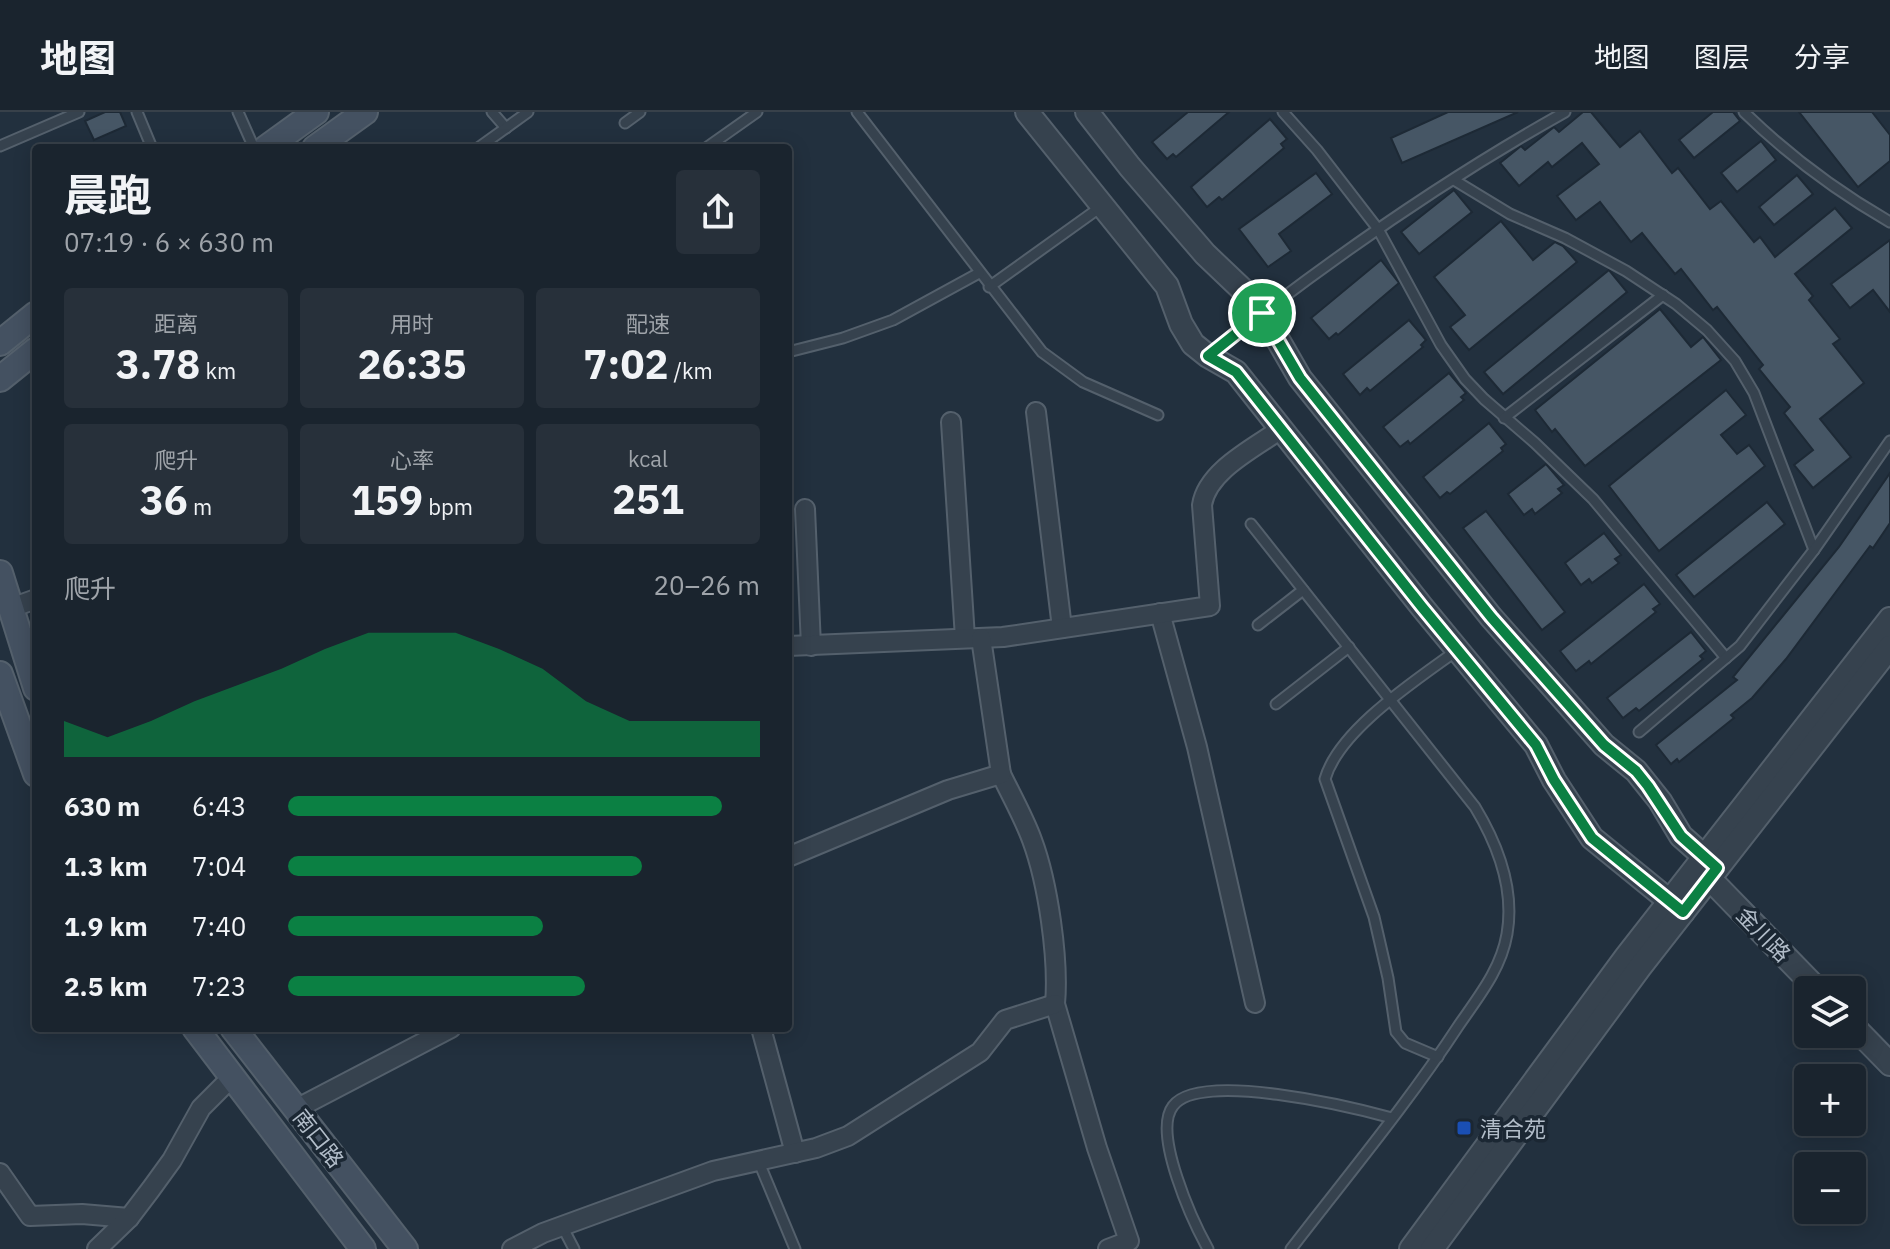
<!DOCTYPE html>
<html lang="zh">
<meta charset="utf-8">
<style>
body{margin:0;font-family:"IBM Plex Sans","Noto Sans SC",sans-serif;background:#27303a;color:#f1f3f6;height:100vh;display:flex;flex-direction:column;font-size:30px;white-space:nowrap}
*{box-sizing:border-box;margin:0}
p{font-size:26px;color:#9fa4aa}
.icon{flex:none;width:44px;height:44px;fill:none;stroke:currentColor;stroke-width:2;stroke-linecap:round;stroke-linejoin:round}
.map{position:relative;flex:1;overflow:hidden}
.panel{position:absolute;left:32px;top:32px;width:760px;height:888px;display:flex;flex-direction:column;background:#1a242e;border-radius:8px;box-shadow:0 4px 20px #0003,0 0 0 2px #38414a}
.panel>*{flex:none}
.fabs{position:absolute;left:1794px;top:864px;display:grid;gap:16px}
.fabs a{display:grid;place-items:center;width:72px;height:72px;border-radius:8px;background:#1a242e;box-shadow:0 4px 20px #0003,0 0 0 2px #38414a;font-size:40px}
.pin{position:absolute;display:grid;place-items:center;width:68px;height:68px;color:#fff;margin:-34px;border:4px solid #fff;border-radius:50%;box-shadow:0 2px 8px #0007}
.round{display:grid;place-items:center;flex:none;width:84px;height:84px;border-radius:8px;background:#27303a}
.headline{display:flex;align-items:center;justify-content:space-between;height:136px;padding:0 32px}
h1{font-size:44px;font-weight:700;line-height:60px}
.stats{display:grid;grid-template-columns:repeat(3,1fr);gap:12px;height:136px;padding:8px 32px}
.stats div{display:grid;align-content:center;border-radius:8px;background:#27303a;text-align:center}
.stats b{font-size:40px;font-weight:700}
.stats small{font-size:22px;font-weight:400}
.stats p{font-size:22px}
.chart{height:224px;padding:16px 32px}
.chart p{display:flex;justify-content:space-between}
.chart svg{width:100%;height:144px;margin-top:8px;fill:#0b8043;opacity:.7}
ul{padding:0 32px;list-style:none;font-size:26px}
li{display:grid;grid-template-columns:128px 96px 1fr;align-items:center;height:60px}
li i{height:20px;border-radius:10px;background:#0b8043}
header{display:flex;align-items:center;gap:48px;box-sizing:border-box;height:112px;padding:0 40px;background:#1a242e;border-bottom:2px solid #38414a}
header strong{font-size:38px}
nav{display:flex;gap:44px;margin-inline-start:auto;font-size:28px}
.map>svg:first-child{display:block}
.building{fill:#465665;stroke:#1d2935;stroke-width:2}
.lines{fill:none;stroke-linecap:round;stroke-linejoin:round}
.service-casing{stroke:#54606c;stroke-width:13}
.minor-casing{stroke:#54606c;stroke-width:22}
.tertiary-casing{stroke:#54606c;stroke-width:26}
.secondary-casing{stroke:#54606c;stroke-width:28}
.service{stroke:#36424e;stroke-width:9}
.minor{stroke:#36424e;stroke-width:18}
.tertiary{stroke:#36424e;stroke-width:22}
.secondary{stroke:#445161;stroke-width:24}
.route-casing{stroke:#fff;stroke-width:16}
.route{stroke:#0b8043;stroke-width:10}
.transit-dot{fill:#1a4fb4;stroke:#1b2733;stroke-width:3}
.labels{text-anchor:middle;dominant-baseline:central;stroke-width:7;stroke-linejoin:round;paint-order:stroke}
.street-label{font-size:22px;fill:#b2bdc9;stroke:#1b2733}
.poi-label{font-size:22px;fill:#b2bdc9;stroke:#1b2733;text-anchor:start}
</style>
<header>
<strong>地图</strong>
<nav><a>地图</a><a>图层</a><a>分享</a></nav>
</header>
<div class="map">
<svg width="1890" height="1137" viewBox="0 0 1890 1137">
<rect width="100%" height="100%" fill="#22303e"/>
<g class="building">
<path d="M105 0H120L126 14 94 28 85 9Z"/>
<path d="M1188 0H1229L1176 45 1173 42 1167 47 1152 30Z"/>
<path d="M1448 0H1518L1402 51 1391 26Z"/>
<path d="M1583 0H1591L1620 35 1640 19 1672 61 1678 56 1710 97 1721 89 1754 130 1760 125 1775 145 1835 96 1852 116 1795 162 1813 184 1809 188 1840 227 1833 232 1864 271 1820 307 1851 345 1813 376 1794 353 1813 338 1784 301 1790 295 1759 257 1763 253 1717 195 1713 198 1681 157 1675 162 1642 121 1631 130 1600 90 1576 108 1557 84 1599 52 1582 31 1552 55 1548 50 1519 74 1500 51 1521 34 1525 38 1554 15 1559 20Z"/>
<path d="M1713 0H1733L1740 9 1694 46 1679 28Z"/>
<path d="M1799 0H1872L1890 23V49L1858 75Z"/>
<path d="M1270 7 1287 27 1281 32 1284 36 1222 88 1219 85 1207 95 1191 75Z"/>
<path d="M1761 29 1776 48 1737 80 1721 61Z"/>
<path d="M1316 61 1332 82 1279 122 1291 139 1268 155 1239 117Z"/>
<path d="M1797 63 1813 82 1774 113 1759 95Z"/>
<path d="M1454 78 1472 100 1419 142 1401 120Z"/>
<path d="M1501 109 1533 148 1555 130 1563 134 1577 150 1469 238 1450 215 1465 203 1434 165Z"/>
<path d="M1890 128V200L1873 178 1850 196 1831 172Z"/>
<path d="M1381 148 1399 171 1338 223 1336 221 1329 227 1311 206Z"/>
<path d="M1609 158 1627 180 1503 282 1484 260Z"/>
<path d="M1660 197 1691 235 1703 225 1721 248 1585 354 1555 317 1552 320 1535 298Z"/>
<path d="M1409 208 1426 228 1421 233 1423 235 1370 279 1367 276 1360 283 1343 262Z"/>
<path d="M1449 261 1466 281 1461 285 1464 288 1410 332 1408 329 1400 335 1383 315Z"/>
<path d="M1726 278 1746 303 1721 323 1737 342 1749 333 1765 354 1659 439 1609 374Z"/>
<path d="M1489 311 1506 332 1501 336 1503 339 1450 382 1447 380 1440 386 1423 365Z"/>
<path d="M1546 352 1564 373 1558 377 1562 381 1535 402 1532 397 1524 403 1508 382Z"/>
<path d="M1890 361V411L1873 436 1870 434 1786 547 1752 586 1731 603 1734 606 1679 650 1677 647 1671 652 1656 633 1737 568 1733 565 1839 435Z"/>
<path d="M1767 390 1785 412 1694 485 1676 463Z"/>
<path d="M1486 399 1565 500 1542 518 1463 416Z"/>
<path d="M1604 421 1621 443 1615 447 1619 451 1592 471 1589 467 1581 473 1565 451Z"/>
<path d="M1644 472 1660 492 1653 497 1656 500 1591 552 1589 549 1576 559 1560 539Z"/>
<path d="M1691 520 1706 539 1700 544 1703 547 1639 599 1636 596 1623 606 1607 586Z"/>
</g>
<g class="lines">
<g class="service-casing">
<g id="service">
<path d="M137 0 152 36"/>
<path d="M238 0 254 36"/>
<path d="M492 0 506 16"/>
<path d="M857 0 1042 240 1083 270 1158 303"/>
<path d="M1283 0 1317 38 1378 117 1441 233 1465 267 1484 287 1535 331 1593 387 1726 546"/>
<path d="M1744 0C1788 43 1836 79 1890 110"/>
<path d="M625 11 640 0"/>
<path d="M0 34 79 0"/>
<path d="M478 36 528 0"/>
<path d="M706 36 757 0"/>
<path d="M1454 68 1510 102 1565 126 1626 159 1676 192 1707 218 1735 249 1754 281 1814 438"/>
<path d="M989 175 1102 94"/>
<path d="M788 240 843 226 893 208 979 161"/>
<path d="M1210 242C1322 153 1440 70 1565 0"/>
<path d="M1504 306 1663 183"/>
<path d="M1251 412 1475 695C1498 733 1515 776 1507 822 1501 857 1479 884 1459 913 1408 991 1348 1063 1291 1137"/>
<path d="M1258 513 1303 478"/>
<path d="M1276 592 1349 535"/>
<path d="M1639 620 1740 534 1814 438 1890 329"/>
<path d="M1438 945 1405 931 1396 920 1388 866 1374 805 1325 667C1339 618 1415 569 1456 539"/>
<path d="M758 1048 795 1137"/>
<path d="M562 1114 574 1137"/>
<path d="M1208 1137C1193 1110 1152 1021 1173 994 1199 958 1352 995 1392 1006"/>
</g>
</g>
<g class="minor-casing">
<g id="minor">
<path d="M1036 300 1062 516"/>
<path d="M951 310 965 526"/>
<path d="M805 397 811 534"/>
<path d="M11 496 36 487"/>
<path d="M1160 501 1197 635 1255 891"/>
<path d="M788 534 1003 525 1210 494 1202 393C1207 359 1254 336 1281 317"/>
<path d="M1001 662C1011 683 1024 706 1032 728 1048 771 1059 847 1055 892L1097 1036 1129 1129 1108 1137"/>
<path d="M788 745 948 678 1001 662 981 526"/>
<path d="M761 916 795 1041"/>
<path d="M296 997 451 916"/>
<path d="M0 1061 30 1104 82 1102 129 1106"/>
<path d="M97 1137 129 1106 151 1077 172 1048 201 996 232 965"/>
<path d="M512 1137 543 1121 713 1059 816 1036 848 1024 980 940 1005 908 1055 892"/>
</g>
</g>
<g class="tertiary-casing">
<g id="tertiary">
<path d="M1027 0 1167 174 1181 212 1193 232 1208 244 1236 260 1422 495 1536 633 1554 668 1592 726 1683 800"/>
<path d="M1087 0 1130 55 1205 142 1247 182 1262 200 1300 266 1491 505 1604 633 1636 659 1660 689 1681 724 1717 756"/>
<path d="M1709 766 1818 878"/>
<path d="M1852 913 1890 952"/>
<path d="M1411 1137 1626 845 1890 507"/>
<path d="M1432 1137 1640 855 1890 535"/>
</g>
</g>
<g class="secondary-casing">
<g id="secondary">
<path d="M266 36 316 0"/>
<path d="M315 36 365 0"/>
<path d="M0 231 36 202"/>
<path d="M0 267 36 238"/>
<path d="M0 461 36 576"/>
<path d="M0 562 36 662"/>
<path d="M195 916 363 1137"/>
<path d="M233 916 405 1137"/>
</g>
</g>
<use href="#service" class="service"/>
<use href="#minor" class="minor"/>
<use href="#tertiary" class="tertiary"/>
<use href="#secondary" class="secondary"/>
</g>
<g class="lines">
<g class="route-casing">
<path id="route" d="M1262 201 1300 266 1491 505 1604 633 1636 659 1648 674 1681 724 1717 756 1683 800 1592 726 1554 668 1536 633 1422 495 1236 260 1208 244Z"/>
</g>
<use href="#route" class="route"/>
</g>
<rect class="transit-dot" x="1456" y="1008" width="16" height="16" rx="4"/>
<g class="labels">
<g class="street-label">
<text transform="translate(1764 822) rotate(46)">金川路</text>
<text transform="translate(319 1026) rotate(52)">南口路</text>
</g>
<g class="poi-label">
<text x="1480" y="1016">清合苑</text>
</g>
</g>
</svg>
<div class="fabs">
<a><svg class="icon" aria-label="layers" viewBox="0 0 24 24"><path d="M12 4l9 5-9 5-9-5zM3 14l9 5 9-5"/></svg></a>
<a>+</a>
<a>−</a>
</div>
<div class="pin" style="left:1262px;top:201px;background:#1e9e55"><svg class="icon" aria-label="arrive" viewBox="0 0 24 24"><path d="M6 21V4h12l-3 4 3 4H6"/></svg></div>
<section class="panel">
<div class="headline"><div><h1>晨跑</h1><p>07:19 · 6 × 630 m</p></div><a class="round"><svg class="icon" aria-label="share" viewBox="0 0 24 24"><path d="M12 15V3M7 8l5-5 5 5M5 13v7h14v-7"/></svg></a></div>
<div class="stats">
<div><p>距离</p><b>3.78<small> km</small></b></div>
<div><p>用时</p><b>26:35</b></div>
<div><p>配速</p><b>7:02<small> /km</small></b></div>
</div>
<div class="stats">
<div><p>爬升</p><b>36<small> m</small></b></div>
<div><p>心率</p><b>159<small> bpm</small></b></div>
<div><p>kcal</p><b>251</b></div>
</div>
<div class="chart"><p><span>爬升</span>20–26 m</p>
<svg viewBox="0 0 160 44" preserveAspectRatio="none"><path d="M0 44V33L10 38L20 33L30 27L40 22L50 17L60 11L70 6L80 6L90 6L100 11L110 17L120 27L130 33L140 33L150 33L160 33V44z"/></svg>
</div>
<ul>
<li><b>630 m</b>6:43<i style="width:92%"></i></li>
<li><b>1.3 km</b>7:04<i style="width:75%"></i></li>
<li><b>1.9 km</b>7:40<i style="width:54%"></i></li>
<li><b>2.5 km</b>7:23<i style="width:63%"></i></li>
</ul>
</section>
</div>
